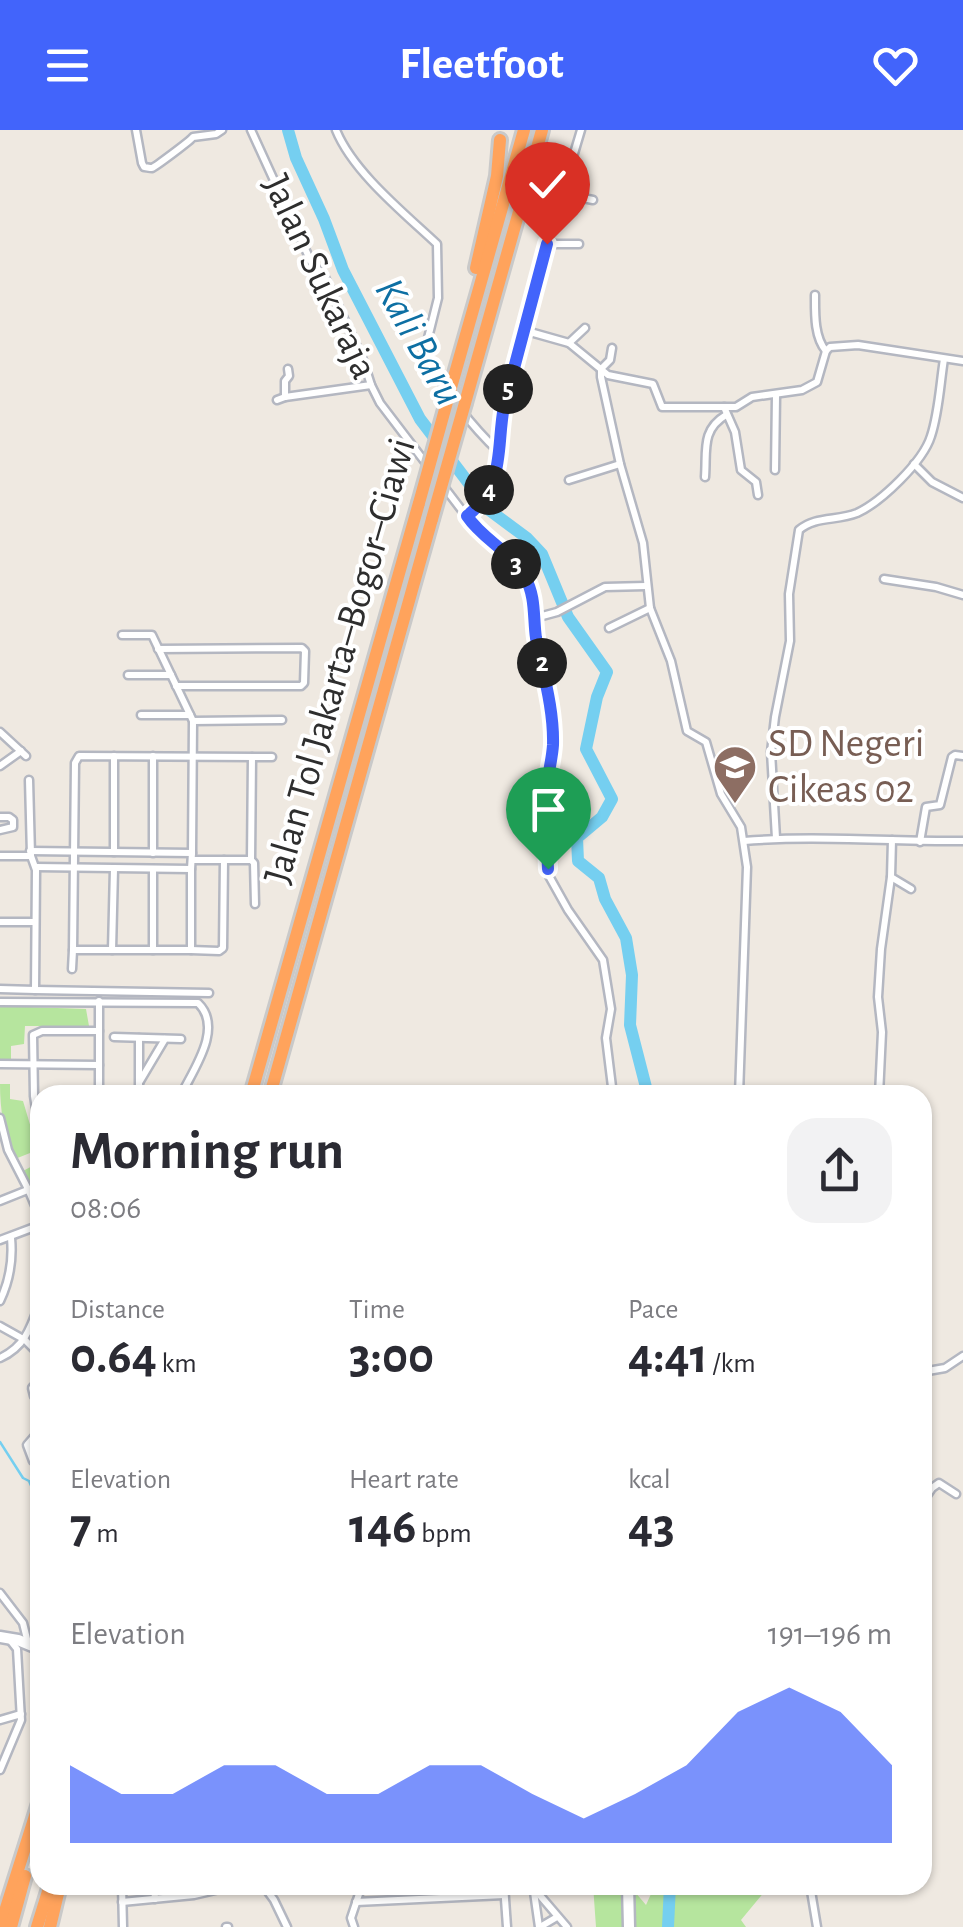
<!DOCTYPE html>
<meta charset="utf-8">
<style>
body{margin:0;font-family:"Alegreya Sans",sans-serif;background:#f2f2f3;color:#2b2b33;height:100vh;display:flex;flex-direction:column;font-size:38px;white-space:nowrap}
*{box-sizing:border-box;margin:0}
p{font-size:32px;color:#7c7c81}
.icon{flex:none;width:55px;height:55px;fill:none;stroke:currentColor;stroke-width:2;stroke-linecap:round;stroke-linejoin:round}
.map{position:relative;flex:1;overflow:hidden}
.details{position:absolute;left:30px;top:955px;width:902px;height:810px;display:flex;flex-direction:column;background:#fff;border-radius:30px;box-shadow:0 2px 8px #0004}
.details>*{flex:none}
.pin{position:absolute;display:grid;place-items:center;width:85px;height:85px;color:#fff;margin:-102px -42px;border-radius:50% 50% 50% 0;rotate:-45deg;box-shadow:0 0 10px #0007}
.pin .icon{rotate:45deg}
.km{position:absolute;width:50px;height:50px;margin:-25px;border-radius:50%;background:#222;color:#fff;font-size:28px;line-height:50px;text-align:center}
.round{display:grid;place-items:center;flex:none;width:105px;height:105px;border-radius:30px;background:#f2f2f3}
.headline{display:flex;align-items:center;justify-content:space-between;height:170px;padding:0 40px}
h1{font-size:55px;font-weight:700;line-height:75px}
.stats{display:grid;grid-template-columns:repeat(3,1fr);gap:15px;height:170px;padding:10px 40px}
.stats div{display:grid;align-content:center}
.stats b{font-size:50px;font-weight:700}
.stats small{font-size:28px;font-weight:400}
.stats p{font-size:28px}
.chart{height:280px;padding:20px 40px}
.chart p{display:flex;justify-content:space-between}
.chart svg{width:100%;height:180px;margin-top:10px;fill:#4264fb;opacity:.7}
header{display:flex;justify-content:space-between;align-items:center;height:130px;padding:0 40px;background:#4264fb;color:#fff;font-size:45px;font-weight:700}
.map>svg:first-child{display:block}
.green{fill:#b6e59e}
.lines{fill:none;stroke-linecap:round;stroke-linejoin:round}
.stream{stroke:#75cff0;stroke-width:2.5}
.river{stroke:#75cff0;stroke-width:12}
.street-casing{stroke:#b4b7c1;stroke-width:11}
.secondary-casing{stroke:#b4b7c1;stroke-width:15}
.highway-casing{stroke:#c9c9c9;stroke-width:18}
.street{stroke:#fff;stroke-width:6}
.secondary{stroke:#fff;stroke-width:10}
.highway{stroke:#ffa35c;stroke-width:12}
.highway-bridge-casing{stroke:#c9c9c9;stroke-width:18;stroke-linecap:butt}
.highway-bridge{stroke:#ffa35c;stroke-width:12}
.route-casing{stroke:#fff;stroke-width:20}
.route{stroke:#4264fb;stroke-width:12}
.labels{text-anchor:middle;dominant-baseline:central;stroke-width:8;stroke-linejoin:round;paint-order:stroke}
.street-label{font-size:40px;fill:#2e2e2e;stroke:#fff}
.education-label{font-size:40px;fill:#785e54;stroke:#fff;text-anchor:start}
.water-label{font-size:42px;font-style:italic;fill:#0d6fa3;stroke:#fff}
</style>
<header><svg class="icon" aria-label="menu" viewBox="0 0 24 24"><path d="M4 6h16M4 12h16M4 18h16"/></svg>Fleetfoot<svg class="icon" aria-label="heart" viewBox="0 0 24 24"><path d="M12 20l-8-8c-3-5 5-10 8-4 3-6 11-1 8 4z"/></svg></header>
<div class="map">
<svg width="963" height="1797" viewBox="0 0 963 1797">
<rect width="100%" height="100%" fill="#efe9e1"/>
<g class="green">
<path d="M0 876 86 879 89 896H25L24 914 11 916V929H0Z"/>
<path d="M0 954H10V969L23 971 37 1018H40V1046L28 1051 23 1041 36 1034 30 1023 15 1029C4 1006 0 980 0 954Z"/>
<path d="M593 1755H629L646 1775 655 1755H770L741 1790 746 1797H596Z"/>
</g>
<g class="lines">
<path class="stream" d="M0 1312 23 1348 29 1351 40 1376"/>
<g class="river">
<path d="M288 0 296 28 324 89 343 140 420 289 489 380 527 408 542 424 568 487 607 542 597 567 586 619 612 669 602 687 577 708 578 731 599 748 605 769 626 808 632 845 630 895 648 965"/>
<path d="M668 1797 670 1755"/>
</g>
<g class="street-casing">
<g id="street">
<path d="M136 0 142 33 144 37C146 37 149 38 152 38 155 37 190 11 193 7L216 4 222 0"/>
<path d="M251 0 313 136 323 143 363 230 371 255 380 273 470 391 518 436 529 456 535 478 536 509 548 564 553 613 547 662 549 746 568 780 603 830 611 879 606 908 613 965"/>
<path d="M336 0C353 42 404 83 437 114L438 168 424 224C445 261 468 293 499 322"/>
<path d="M562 64 593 70"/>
<path d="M547 114H579"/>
<path d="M815 165C815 183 814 207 826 221"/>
<path d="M523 200 569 213 608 245 653 254 662 277H736L752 267 802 260 817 252 826 221 830 217 858 215 963 231"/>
<path d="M569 213 585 198"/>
<path d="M612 218 610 230 601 239V247L620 334 643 413 650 478 671 531 687 601 706 612 721 664 741 697 747 737 739 965"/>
<path d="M285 267V251L289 246 288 239"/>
<path d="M277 270 285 267 371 255"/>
<path d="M724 277 735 302 741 340 756 352 758 365"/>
<path d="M914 334 932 352 963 368"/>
<path d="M775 340 776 266"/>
<path d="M705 347C707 320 701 300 726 285"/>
<path d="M569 350 620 334"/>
<path d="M467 386C506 355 496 319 504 276L547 114 581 0"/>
<path d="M884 449 936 457 963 465"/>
<path d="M535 488 557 482 605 457 646 456"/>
<path d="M609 498 650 478"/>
<path d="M122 505H152L193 591 192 723"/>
<path d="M158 519 302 518 305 521 304 553 301 556H176"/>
<path d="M128 545H171"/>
<path d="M141 585H190"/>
<path d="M193 591 282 590"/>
<path d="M0 602 26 626"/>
<path d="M252 627 251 730 254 733 255 774"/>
<path d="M0 636 21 621"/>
<path d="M29 650 31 725"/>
<path d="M0 687H9L13 690V697L0 700"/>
<path d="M776 708 771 622 775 587 790 511 789 464 799 400C815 386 837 391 857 383 881 372 923 332 931 306 939 282 940 254 944 229"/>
<path d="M892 710 891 747 911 759"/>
<path d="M744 711C817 705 890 712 963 711"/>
<path d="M920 712 926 677 940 675 952 627 955 625 963 626"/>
<path d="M30 721 192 723 191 739 36 737"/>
<path d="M114 722V626"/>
<path d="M153 723V626"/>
<path d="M0 726H31L36 740 35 860 0 859"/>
<path d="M192 730H251"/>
<path d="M191 739V820H73L75 633 79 626 272 627"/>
<path d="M0 792H35"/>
<path d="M112 820 114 739"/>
<path d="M153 820V740"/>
<path d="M191 820 219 821 223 818 224 730"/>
<path d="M72 839 73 820"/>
<path d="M35 860 209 863"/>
<path d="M99 871V965"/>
<path d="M0 872 198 873C224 898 193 940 181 965"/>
<path d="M114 907 181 909"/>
<path d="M0 934 99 935"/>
<path d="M140 951 165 909"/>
<path d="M139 965V908"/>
<path d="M879 965 882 902 878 867 881 819 891 747"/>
<path d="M0 988 8 1020 28 1059 40 1087"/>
<path d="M40 1004 34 966 33 905 42 901H99"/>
<path d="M0 1071 40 1055"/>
<path d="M0 1110 40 1095"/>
<path d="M0 1171C9 1152 13 1129 11 1108"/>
<path d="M0 1196 25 1210 40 1225"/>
<path d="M0 1228C25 1217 31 1197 40 1172"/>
<path d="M922 1242 945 1238 963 1226"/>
<path d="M40 1250 32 1258 34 1266 40 1273"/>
<path d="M33 1331 27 1315 40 1300"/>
<path d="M922 1373 932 1358 939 1353 956 1364"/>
<path d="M0 1463 23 1493 28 1513"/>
<path d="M0 1590 21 1584"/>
<path d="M0 1640 21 1590 17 1519 9 1509"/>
<path d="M122 1755 123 1797"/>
<path d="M154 1755 155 1769"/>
<path d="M263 1755 274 1770 287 1797"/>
<path d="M504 1755 507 1797"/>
<path d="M531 1755 567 1797"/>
<path d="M810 1755 817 1797"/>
<path d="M534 1762 539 1797"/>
<path d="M122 1772 194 1765 237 1755"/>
<path d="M356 1772 504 1765"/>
<path d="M226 1797H228"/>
<path d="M354 1797 351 1788 362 1755"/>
<path d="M540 1797 557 1787"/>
</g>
</g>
<g class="secondary-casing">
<g id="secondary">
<path d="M0 1507 18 1510 40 1519"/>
<path d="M628 1755 629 1797"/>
</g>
</g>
<g class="highway-casing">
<g id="highway">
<path d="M476 138 497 46 500 10"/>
<path d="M454 247 524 0"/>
<path d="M465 273 542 0"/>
<path d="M251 965 419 373"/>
<path d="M270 965 432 389"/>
<path d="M0 1797 40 1670"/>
<path d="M11 1797 25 1746"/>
<path d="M37 1797 50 1755"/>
<path d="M50 1797 60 1755"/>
</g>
</g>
<use href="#street" class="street"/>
<use href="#secondary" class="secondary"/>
<use href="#highway" class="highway"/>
<g class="highway-bridge-casing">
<g id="highway-bridge">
<path d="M419 373 454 247"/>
<path d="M432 389 465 273"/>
</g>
</g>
<use href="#highway-bridge" class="highway-bridge"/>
</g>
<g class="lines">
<g class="route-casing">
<path id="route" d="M547 114 504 276C496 319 506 355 467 386 483 410 511 421 525 447 536 467 533 487 536 508 543 543 554 579 553 615 552 631 547 646 547 661 545 687 547 714 548 739"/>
</g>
<use href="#route" class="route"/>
</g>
<defs>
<g id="school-pin" transform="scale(2.25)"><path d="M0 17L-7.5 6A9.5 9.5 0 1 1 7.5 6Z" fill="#8d6e63" stroke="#fff"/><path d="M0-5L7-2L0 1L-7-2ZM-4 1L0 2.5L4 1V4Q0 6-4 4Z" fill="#fff"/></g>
</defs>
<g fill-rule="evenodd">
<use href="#school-pin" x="735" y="637"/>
</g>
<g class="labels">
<g class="street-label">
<text transform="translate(320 147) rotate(65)">Jalan Sukaraja</text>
<text transform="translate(340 531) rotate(-74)">Jalan Tol Jakarta–Bogor–Ciawi</text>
</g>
<g class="education-label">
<text x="768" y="614">SD Negeri<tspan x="768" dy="46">Cikeas 02</tspan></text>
</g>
<g class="water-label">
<text transform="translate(419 212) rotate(61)">Kali Baru</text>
</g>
</g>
</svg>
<div class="pin" style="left:548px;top:739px;background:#1e9e55"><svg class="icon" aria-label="arrive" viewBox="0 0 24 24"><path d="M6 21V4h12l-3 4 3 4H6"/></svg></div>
<div class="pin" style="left:547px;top:114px;background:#d93025"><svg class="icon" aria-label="check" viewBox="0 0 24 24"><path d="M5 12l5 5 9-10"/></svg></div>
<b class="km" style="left:542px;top:533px">2</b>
<b class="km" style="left:516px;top:434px">3</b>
<b class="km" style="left:489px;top:360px">4</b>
<b class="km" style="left:508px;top:259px">5</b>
<section class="details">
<div class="headline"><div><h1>Morning run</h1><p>08:06</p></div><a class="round"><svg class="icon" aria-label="share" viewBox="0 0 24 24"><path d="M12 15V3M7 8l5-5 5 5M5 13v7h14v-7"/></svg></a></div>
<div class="stats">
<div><p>Distance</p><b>0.64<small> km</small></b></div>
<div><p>Time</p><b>3:00</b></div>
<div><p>Pace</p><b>4:41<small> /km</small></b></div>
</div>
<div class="stats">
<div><p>Elevation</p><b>7<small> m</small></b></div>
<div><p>Heart rate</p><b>146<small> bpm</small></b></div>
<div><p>kcal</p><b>43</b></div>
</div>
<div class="chart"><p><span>Elevation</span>191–196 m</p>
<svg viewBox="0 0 160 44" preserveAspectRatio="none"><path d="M0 44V25L10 32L20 32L30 25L40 25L50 32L60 32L70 25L80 25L90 32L100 38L110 32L120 25L130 12L140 6L150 12L160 25V44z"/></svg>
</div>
</section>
</div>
